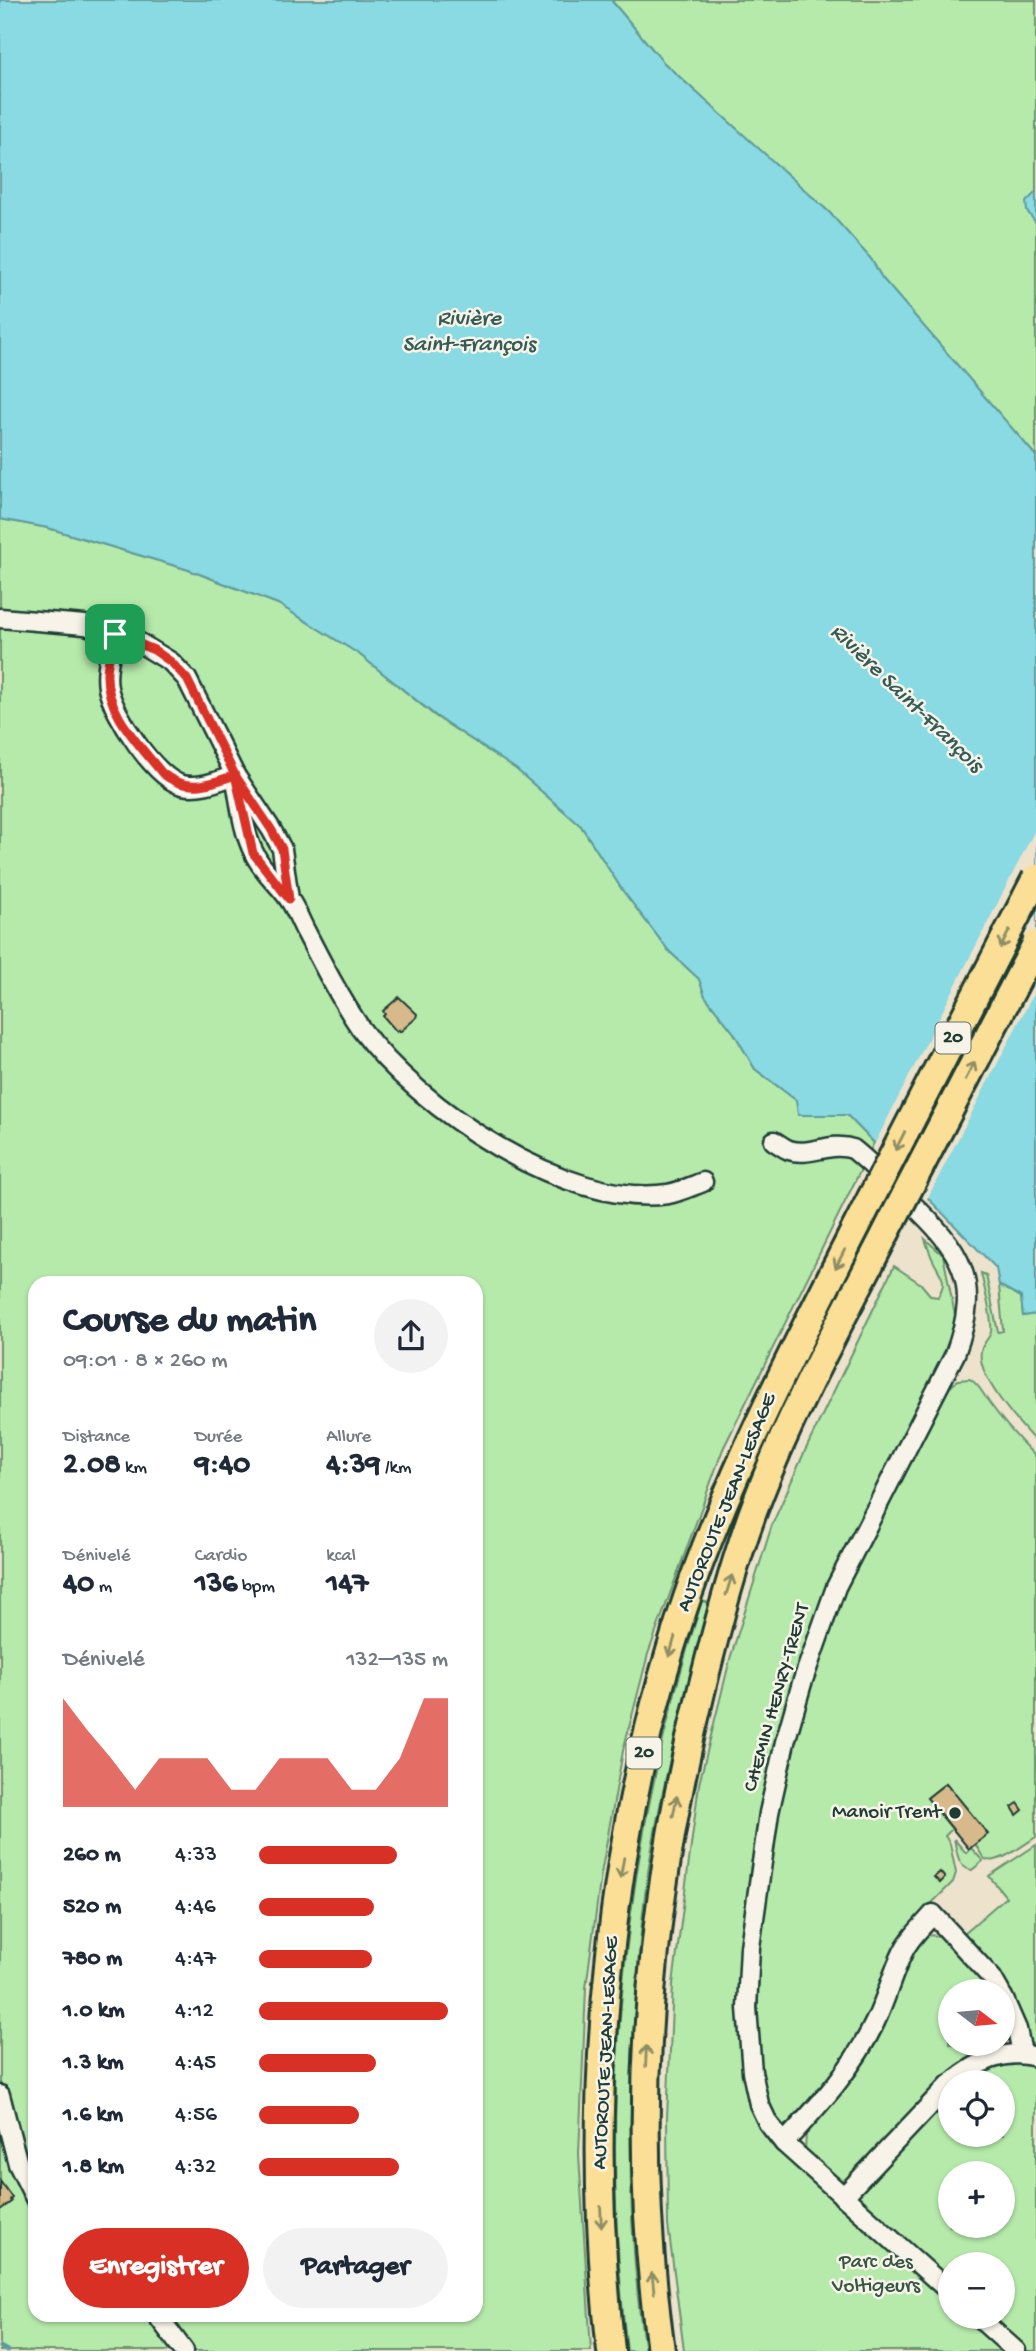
<!DOCTYPE html>
<html lang="fr">
<meta charset="utf-8">
<style>
body{margin:0;font-family:"Gochi Hand",sans-serif;background:#f2f2f3;color:#1f2937;height:100vh;display:flex;flex-direction:column;font-size:26px;white-space:nowrap}
*{box-sizing:border-box;margin:0}
p{font-size:23px;color:#747a83}
.icon{flex:none;width:38px;height:38px;fill:none;stroke:currentColor;stroke-width:2;stroke-linecap:round;stroke-linejoin:round}
.map{position:relative;flex:1;overflow:hidden}
.panel{position:absolute;left:28px;top:1276px;width:455px;height:1046px;display:flex;flex-direction:column;background:#fff;border-radius:21px;box-shadow:0 2px 5px #0004}
.panel>*{flex:none}
.needle{width:46px;rotate:106deg}
.fabs{position:absolute;left:938px;top:1979px;display:grid;gap:14px}
.fabs a{display:grid;place-items:center;width:77px;height:77px;border-radius:50%;background:#fff;box-shadow:0 2px 5px #0004;font-size:35px}
.pin{position:absolute;display:grid;place-items:center;width:60px;height:60px;color:#fff;margin:-30px;border-radius:14px;box-shadow:0 4px 10px #0006}
.round{display:grid;place-items:center;flex:none;width:74px;height:74px;border-radius:37px;background:#f2f2f3}
.headline{display:flex;align-items:center;justify-content:space-between;height:119px;padding:0 35px}
h1{font-size:38px;font-weight:700;line-height:52px}
.figures{display:grid;grid-template-columns:repeat(3,1fr);gap:10px;height:119px;padding:7px 35px}
.figures div{display:grid;align-content:center}
.figures b{font-size:30px;font-weight:700}
.figures small{font-size:19px;font-weight:400}
.figures p{font-size:19px}
.chart{height:196px;padding:14px 35px}
.chart p{display:flex;justify-content:space-between}
.chart svg{width:100%;height:126px;margin-top:7px;fill:#d93025;opacity:.7}
.cta{display:flex;gap:14px;margin-top:auto;padding:14px 35px}
.cta a{flex:1;height:80px;border-radius:42px;background:#d93025;color:#fff;font-size:28px;font-weight:700;line-height:80px;text-align:center}
.cta a+a{background:#f2f2f3;color:#1f2937}
ul{padding:0 35px;list-style:none;font-size:23px}
li{display:grid;grid-template-columns:112px 84px 1fr;align-items:center;height:52px}
li i{height:18px;border-radius:9px;background:#d93025}
.map>svg:first-child{display:block}
.green{fill:#b6eaab;stroke:#6a9470;stroke-width:2;fill-rule:evenodd}
.water{fill:#89dae2;stroke:#5f9b9c;stroke-width:2}
.pier{fill:#ede2cc}
.lines{fill:none;stroke-linecap:round;stroke-linejoin:round}
.stream{stroke:#5f9b9c;stroke-width:5}
.building{fill:#d7b98b;stroke:#1f3d34;stroke-width:2}
.minor-casing{stroke:#1f3d34;stroke-width:23}
.highway-casing{stroke:#1f3d34;stroke-width:32}
.minor{stroke:#f7f3e8;stroke-width:18}
.highway{stroke:#fbdf96;stroke-width:26}
.highway-bridge-casing{stroke:#1f3d34;stroke-width:32;stroke-linecap:butt}
.highway-bridge{stroke:#fbdf96;stroke-width:26}
.oneway{stroke:#8d8e65}
.route-casing{stroke:#fff;stroke-width:14}
.route{stroke:#d93025;stroke-width:9}
.poi-dot{fill:#1f3d34;stroke:#f7f3e8;stroke-width:2.5}
.labels{text-anchor:middle;dominant-baseline:central;stroke-width:5;stroke-linejoin:round;paint-order:stroke}
.shield{fill:#f7f3e8;stroke:#60746a;stroke-width:2}
.shield-label{font-size:19px;font-weight:bold;fill:#1f3d34}
.street-label{font-size:21px;fill:#1f3d34;stroke:#f7f3e8}
.poi-label{font-size:21px;fill:#1f3d34;stroke:#f7f3e8;text-anchor:end}
.park-label{font-size:21px;fill:#365746;stroke:#f7f3e8}
.water-label{font-size:23px;font-style:italic;fill:#345c57;stroke:#f7f3e8}
</style>
<div class="map">
<svg width="1036" height="2351" viewBox="0 0 1036 2351">
<rect width="100%" height="100%" fill="#ede2cc"/>
<filter id="ink" filterUnits="userSpaceOnUse"><feTurbulence type="fractalNoise" baseFrequency=".0143" numOctaves="2"/><feDisplacementMap in="SourceGraphic" scale="14" xChannelSelector="R" yChannelSelector="G"/><feConvolveMatrix kernelMatrix="1 2 1 2 8 2 1 2 1" color-interpolation-filters="sRGB"/></filter>
<g filter="url(#ink)">
<g class="green">
<path d="M611 0H1036V456L882 278 871 259 829 212 663 62Z"/>
<path d="M0 519 48 528 189 570 278 604 359 654 435 716 516 769 581 826 623 891 669 951 699 979 705 996 734 1033 755 1069 796 1100 847 1115 874 1143 723 1449 648 1654 623 1751 601 1874 586 1988 579 2154 591 2351H0ZM35 1283H476V2315H35Z"/>
<path d="M925 1239 943 1255 955 1315 951 1344 839 1562 808 1634 785 1714 764 1799 751 1864 742 1932 740 1996 745 2083 754 2113 771 2144 840 2205 950 2092V2135H1003V2082H961C987 2069 1006 2058 1036 2068V2351H684L668 2225 667 2118 673 1984 699 1784 730 1659 772 1525 804 1453 894 1266 921 1284 931 1296 938 1297C946 1282 944 1280 936 1266 931 1258 928 1248 925 1239ZM950 2174H1003V2226H950ZM950 2264H1003V2317H950Z"/>
<path d="M981 1273 986 1275 998 1332 1003 1331 999 1285 1021 1297 1023 1316 1036 1314V1442C1020 1425 976 1376 981 1351 982 1344 989 1339 991 1332 993 1318 984 1288 981 1273Z"/>
<path d="M970 1379C981 1386 983 1395 991 1405 1005 1424 1020 1441 1036 1457V1837C1026 1843 996 1867 985 1859 981 1855 978 1848 975 1844L987 1834 946 1783 927 1798 952 1829 945 1836 950 1844 956 1873 953 1882 925 1910 907 1934 850 2058 790 2124 783 2125C754 2098 758 2045 758 2009 758 1925 771 1843 790 1762 801 1716 813 1668 830 1624 862 1544 903 1466 946 1391L958 1380Z"/>
<path d="M702 1601 709 1603C687 1690 663 1778 649 1866 640 1925 636 1985 633 2045 628 2147 629 2250 645 2351H627C597 2099 624 1842 702 1601Z"/>
<path d="M954 1839 966 1853 971 1848 983 1861 972 1870C957 1868 957 1851 954 1839Z"/>
<path d="M1036 1845V2047L1029 2042 1018 2012 962 1935 1006 1897 989 1876Z"/>
<path d="M926 1935 940 1936 948 1941 993 1991 950 1992V2044H1003V2010L1010 2035 1004 2045 982 2050 856 2174 844 2180 837 2179 805 2152 806 2132 915 1941Z"/>
</g>
<g class="water">
<path d="M0 0H611L663 62 829 212 871 259 882 278 1036 456V1314L1023 1316 1021 1297 999 1285 996 1268 847 1115H798L796 1100 755 1069 734 1033 705 996 699 979 669 951 623 891 581 826 516 769 436 716 359 654 278 604 189 570 48 528 0 519Z"/>
<path d="M1035 193 1036 194V223L1027 211 1026 202Z"/>
</g>
<path class="pier" d="M1036 828V989L926 1201 873 1147Z"/>
<g class="lines">
<path class="stream" d="M0 2347 7 2351"/>
</g>
<g class="building">
<path d="M399 997 417 1014 416 1018 400 1032 399 1030 397 1032 383 1016 385 1014 383 1011Z"/>
<path d="M946 1783 988 1834 969 1849 927 1798Z"/>
<path d="M1018 1803 1023 1810 1017 1815 1012 1807Z"/>
<path d="M940 1872 945 1878 940 1883 934 1877Z"/>
<path d="M0 2181 12 2198 10 2200 11 2202 0 2210Z"/>
</g>
<g class="lines">
<g class="minor-casing">
<g id="minor">
<path d="M0 618 85 625 135 640 171 662 187 679 235 775 271 829 282 849 289 899"/>
<path d="M115 634C111 651 105 670 108 688 113 714 155 778 182 785 200 789 218 781 235 775"/>
<path d="M235 775C240 800 242 830 254 853 262 871 278 883 289 899 296 909 300 921 306 932 323 965 340 998 361 1029 418 1108 567 1209 668 1194 680 1192 692 1186 703 1182"/>
<path d="M774 1141C779 1144 784 1148 789 1150 810 1157 830 1141 853 1149 873 1165 890 1183 909 1201 962 1251 982 1281 955 1354L836 1587 802 1683 785 1742 769 1813 750 1947 747 2008 752 2072 759 2104 768 2123 784 2143 950 2292"/>
<path d="M1003 1997 1017 2029 1022 2053"/>
<path d="M953 2082C977 2062 1004 2048 1036 2057"/>
<path d="M0 2095 18 2164 35 2198"/>
<path d="M784 2143C819 2105 853 2069 875 2022 886 2000 892 1974 903 1952 910 1937 923 1926 933 1914L992 1978 1000 1992"/>
<path d="M843 2197 950 2084"/>
<path d="M157 2315 184 2351"/>
<path d="M978 2317 1016 2351"/>
</g>
</g>
<g class="highway-casing">
<g id="highway">
<path d="M611 2351C582 2096 608 1812 697 1570 745 1441 809 1320 871 1198"/>
<path d="M661 2351C630 2126 647 1908 702 1688 718 1623 735 1558 759 1496 796 1400 847 1310 893 1219"/>
</g>
</g>
<use href="#minor" class="minor"/>
<use href="#highway" class="highway"/>
<g class="highway-bridge-casing">
<g id="highway-bridge">
<path d="M871 1198 1036 878"/>
<path d="M893 1219 1036 944"/>
</g>
</g>
<use href="#highway-bridge" class="highway-bridge"/>
</g>
<defs><path id="oneway-shaft" d="M-6 0H5M1.5-3L5.5 0L1.5 3" fill="none" stroke-width="1.6" stroke-linecap="round" stroke-linejoin="round" transform="scale(1.75)"/></defs>
<g class="oneway">
<use href="#oneway-shaft" transform="translate(1005 939) rotate(117)"/>
<use href="#oneway-shaft" transform="translate(970 1071) rotate(-63)"/>
<use href="#oneway-shaft" transform="translate(900 1141) rotate(117)"/>
<use href="#oneway-shaft" transform="translate(840 1259) rotate(117)"/>
<use href="#oneway-shaft" transform="translate(729 1585) rotate(-73)"/>
<use href="#oneway-shaft" transform="translate(672 1647) rotate(106)"/>
<use href="#oneway-shaft" transform="translate(675 1806) rotate(-79)"/>
<use href="#oneway-shaft" transform="translate(622 1868) rotate(100)"/>
<use href="#oneway-shaft" transform="translate(646 2056) rotate(-88)"/>
<use href="#oneway-shaft" transform="translate(601 2217) rotate(88)"/>
<use href="#oneway-shaft" transform="translate(653 2283) rotate(-96)"/>
</g>
</g>
<g class="lines" filter="url(#ink)">
<g class="route-casing">
<path id="route" d="M115 634C112 646 108 660 107 672 105 712 139 744 162 773 186 793 208 785 235 775L253 853 289 899 282 849 271 829 235 775 187 679 171 662 154 650 115 634"/>
</g>
<use href="#route" class="route"/>
</g>
<circle class="poi-dot" cx="955" cy="1813" r="7"/>
<g class="labels">
<g class="shield">
<rect x="935.5" y="1022.5" width="35" height="31" rx="5"/>
<rect x="626.5" y="1737.5" width="35" height="31" rx="5"/>
</g>
<g class="shield-label">
<text x="953" y="1038">20</text>
<text x="644" y="1753">20</text>
</g>
<g class="street-label">
<text transform="translate(728 1503) rotate(-68)">AUTOROUTE JEAN-LESAGE</text>
<text transform="translate(778 1698) rotate(-74)">CHEMIN HENRY-TRENT</text>
<text transform="translate(607 2053) rotate(-87)">AUTOROUTE JEAN-LESAGE</text>
</g>
<g class="poi-label">
<text x="941" y="1813">Manoir Trent</text>
</g>
<g class="park-label">
<text x="876" y="2263">Parc des<tspan x="876" dy="24">Voltigeurs</tspan></text>
</g>
<g class="water-label">
<text x="469" y="319">Rivière<tspan x="469" dy="26">Saint-François</tspan></text>
<text transform="translate(906 699) rotate(44)">Rivière Saint-François</text>
</g>
</g>
</svg>
<div class="fabs">
<a><svg class="needle" viewBox="-14 -14 28 28"><path d="M0-13l5 13h-10z" fill="#e53935"/><path d="M0 13l5-13h-10z" fill="#747a83"/></svg></a>
<a><svg class="icon" aria-label="locate" viewBox="0 0 24 24"><circle cx="12" cy="12" r="6"/><path d="M12 2v4M12 18v4M2 12h4M18 12h4"/></svg></a>
<a>+</a>
<a>−</a>
</div>
<div class="pin" style="left:115px;top:634px;background:#1e9e55"><svg class="icon" aria-label="arrive" viewBox="0 0 24 24"><path d="M6 21V4h12l-3 4 3 4H6"/></svg></div>
<section class="panel">
<div class="headline"><div><h1>Course du matin</h1><p>09:01 · 8 × 260 m</p></div><a class="round"><svg class="icon" aria-label="share" viewBox="0 0 24 24"><path d="M12 15V3M7 8l5-5 5 5M5 13v7h14v-7"/></svg></a></div>
<div class="figures">
<div><p>Distance</p><b>2.08<small> km</small></b></div>
<div><p>Durée</p><b>9:40</b></div>
<div><p>Allure</p><b>4:39<small> /km</small></b></div>
</div>
<div class="figures">
<div><p>Dénivelé</p><b>40<small> m</small></b></div>
<div><p>Cardio</p><b>136<small> bpm</small></b></div>
<div><p>kcal</p><b>147</b></div>
</div>
<div class="chart"><p><span>Dénivelé</span>132–135 m</p>
<svg viewBox="0 0 160 44" preserveAspectRatio="none"><path d="M0 44V6L10 17L20 27L30 38L40 27L50 27L60 27L70 38L80 38L90 27L100 27L110 27L120 38L130 38L140 27L150 6L160 6V44z"/></svg>
</div>
<ul>
<li><b>260 m</b>4:33<i style="width:73%"></i></li>
<li><b>520 m</b>4:46<i style="width:61%"></i></li>
<li><b>780 m</b>4:47<i style="width:60%"></i></li>
<li><b>1.0 km</b>4:12<i style="width:100%"></i></li>
<li><b>1.3 km</b>4:45<i style="width:62%"></i></li>
<li><b>1.6 km</b>4:56<i style="width:53%"></i></li>
<li><b>1.8 km</b>4:32<i style="width:74%"></i></li>
</ul>
<div class="cta"><a>Enregistrer</a><a>Partager</a></div>
</section>
</div>
